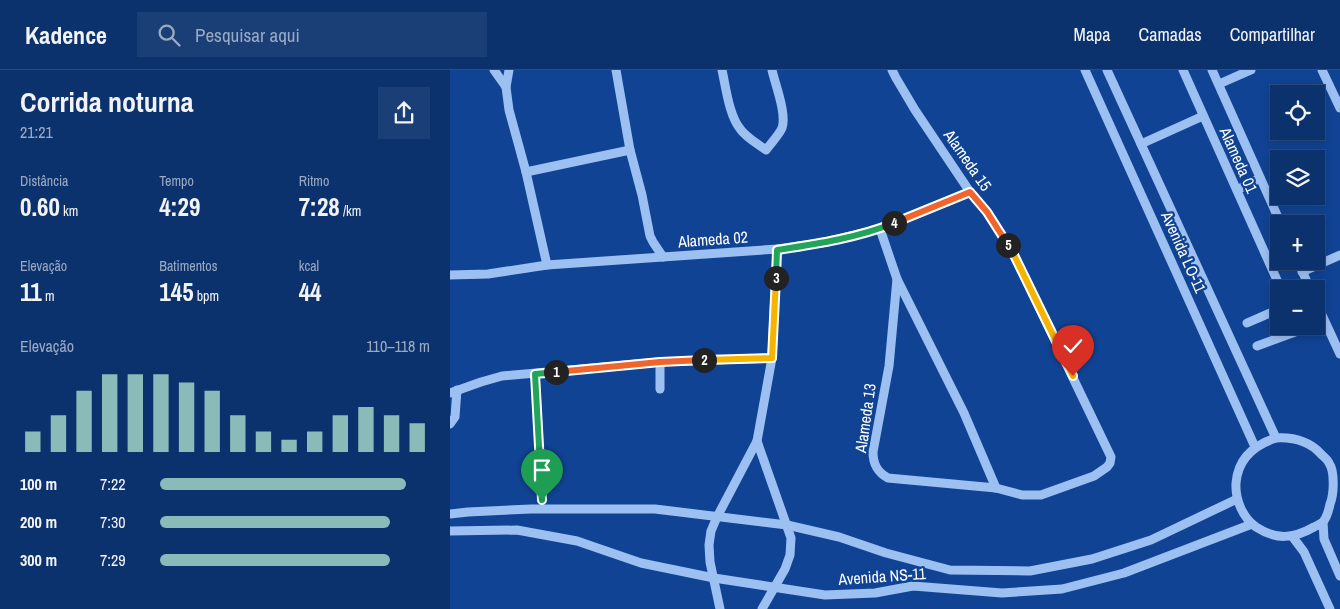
<!DOCTYPE html>
<html lang="pt">
<meta charset="utf-8">
<style>
body{margin:0;font-family:"Archivo Narrow",sans-serif;background:#1a3e76;color:#f1f3f6;height:100vh;display:flex;flex-direction:column;font-size:19px;white-space:nowrap}
*{box-sizing:border-box;margin:0}
p{font-size:16px;color:#9aaac2}
.icon{flex:none;width:28px;height:28px;fill:none;stroke:currentColor;stroke-width:2;stroke-linecap:round;stroke-linejoin:round}
.map{position:relative;flex:1;overflow:hidden}
.sheet{display:flex;flex-direction:column;background:#0c326e;width:450px}
.sheet>*{flex:none}
.tools{position:absolute;left:820px;top:15px;display:grid;gap:10px}
.tools a{display:grid;place-items:center;width:55px;height:55px;border-radius:0px;background:#0c326e;box-shadow:0 2px 8px #0003,0 0 0 1px #2c4d81;font-size:25px}
.pin{position:absolute;display:grid;place-items:center;width:42px;height:42px;color:#fff;margin:-51px -21px;border-radius:50% 50% 50% 0;rotate:-45deg;box-shadow:0 0 5px #0007}
.pin .icon{rotate:45deg}
.km{position:absolute;width:25px;height:25px;margin:-12px;border-radius:50%;background:#222;color:#fff;font-size:14px;line-height:25px;text-align:center}
.round{display:grid;place-items:center;flex:none;width:52px;height:52px;border-radius:0px;background:#1a3e76}
.summary{display:flex;align-items:center;justify-content:space-between;height:85px;padding:0 20px}
h1{font-size:28px;font-weight:800;line-height:38px}
.figures{display:grid;grid-template-columns:repeat(3,1fr);gap:8px;height:85px;padding:5px 20px}
.figures div{display:grid;align-content:center}
.figures b{font-size:25px;font-weight:800}
.figures small{font-size:14px;font-weight:400}
.figures p{font-size:14px}
.chart{height:140px;padding:10px 20px}
.chart p{display:flex;justify-content:space-between}
.chart svg{width:100%;height:90px;margin-top:5px;stroke:#8bbbb9;stroke-width:6}
ul{padding:0 20px;list-style:none;font-size:16px}
li{display:grid;grid-template-columns:80px 60px 1fr;align-items:center;height:38px}
li i{height:12px;border-radius:6px;background:#8bbbb9}
header{display:flex;align-items:center;gap:30px;box-sizing:border-box;height:70px;padding:0 25px;background:#0c326e;border-bottom:1px solid #2c4d81}
header strong{font-size:24px}
nav{display:flex;gap:28px;margin-inline-start:auto;font-size:18px}
.search{width:350px;height:45px;background:#1a3e76;display:flex;align-items:center;gap:12px;box-sizing:border-box;padding:0 18px;border-radius:0px;color:#9aaac2;font-size:19px}
main{display:flex;flex:1;min-height:0}
.map>svg:first-child{display:block}
.lines{fill:none;stroke-linecap:round;stroke-linejoin:round}
.minor{stroke:#9dc0f3;stroke-width:9}
.split-1-casing{stroke:#fff;stroke-width:10}
.split-2-casing{stroke:#fff;stroke-width:10}
.split-3-casing{stroke:#fff;stroke-width:10}
.split-4-casing{stroke:#fff;stroke-width:10}
.split-5-casing{stroke:#fff;stroke-width:10}
.split-6-casing{stroke:#fff;stroke-width:10}
.split-1{stroke:#22a559;stroke-width:6}
.split-2{stroke:#f0652b;stroke-width:6}
.split-3{stroke:#f5b400;stroke-width:6}
.split-4{stroke:#22a559;stroke-width:6}
.split-5{stroke:#f0652b;stroke-width:6}
.split-6{stroke:#f5b400;stroke-width:6}
.labels{text-anchor:middle;dominant-baseline:central;stroke-width:4.5;stroke-linejoin:round;paint-order:stroke}
.street-label{font-size:16px;fill:#fff;stroke:#104393}
</style>
<header>
<strong>Kadence</strong>
<div class="search"><svg class="icon" aria-label="search" viewBox="0 0 24 24"><circle cx="10" cy="10" r="6"/><path d="M15 15l6 6"/></svg>Pesquisar aqui</div>
<nav><a>Mapa</a><a>Camadas</a><a>Compartilhar</a></nav>
</header>
<main>
<section class="sheet">
<div class="summary"><div><h1>Corrida noturna</h1><p>21:21</p></div><a class="round"><svg class="icon" aria-label="share" viewBox="0 0 24 24"><path d="M12 15V3M7 8l5-5 5 5M5 13v7h14v-7"/></svg></a></div>
<div class="figures">
<div><p>Distância</p><b>0.60<small> km</small></b></div>
<div><p>Tempo</p><b>4:29</b></div>
<div><p>Ritmo</p><b>7:28<small> /km</small></b></div>
</div>
<div class="figures">
<div><p>Elevação</p><b>11<small> m</small></b></div>
<div><p>Batimentos</p><b>145<small> bpm</small></b></div>
<div><p>kcal</p><b>44</b></div>
</div>
<div class="chart"><p><span>Elevação</span>110–118 m</p>
<svg viewBox="0 0 160 44" preserveAspectRatio="none"><path d="M5 44V34M15 44V26M25 44V14M35 44V6M45 44V6M55 44V6M65 44V10M75 44V14M85 44V26M95 44V34M105 44V38M115 44V34M125 44V26M135 44V22M145 44V26M155 44V30"/></svg>
</div>
<ul>
<li><b>100 m</b>7:22<i style="width:91%"></i></li>
<li><b>200 m</b>7:30<i style="width:85%"></i></li>
<li><b>300 m</b>7:29<i style="width:85%"></i></li>
</ul>
</section>
<div class="map">
<svg width="890" height="539" viewBox="0 0 890 539">
<rect width="100%" height="100%" fill="#104393"/>
<g class="lines">
<g class="minor">
<path d="M44 0 56 17"/>
<path d="M59 0 56 17 59 40 76 102 97 195"/>
<path d="M166 0 180 80 192 125 200 166 203 172 213 187"/>
<path d="M272 0C276 18 279 46 291 60 297 68 308 74 316 80 321 73 329 65 332 58 337 44 325 14 322 0"/>
<path d="M442 0 446 8 465 40 520 122 537 142 563 183 661 387 660 393 657 397 644 406 591 425H572L546 418 438 408C427 402 423 394 423 382L439 296 447 209"/>
<path d="M635 0 805 377"/>
<path d="M657 0 826 368"/>
<path d="M733 0 831 219"/>
<path d="M762 0 831 154"/>
<path d="M872 0 890 38"/>
<path d="M769 14 801 0"/>
<path d="M691 74 753 46"/>
<path d="M76 102 180 80"/>
<path d="M787 120 810 108"/>
<path d="M430 159 447 209 514 343 546 418"/>
<path d="M848 191 860 219"/>
<path d="M852 202 890 185"/>
<path d="M0 205 38 204 97 195 327 179 371 173 430 159 520 122"/>
<path d="M866 232 890 284"/>
<path d="M797 253 829 239"/>
<path d="M807 276 845 262 848 256"/>
<path d="M210 292V319"/>
<path d="M85 304 92 430"/>
<path d="M0 323 31 312 52 306 210 292 322 288"/>
<path d="M0 354 5 347 7 320"/>
<path d="M826 368C844 367 859 371 871 384 874 387 878 390 879 393 885 402 884 424 880 434 879 439 877 447 873 452 871 454 866 456 864 457 843 469 826 470 806 457 793 448 785 430 786 413 788 389 804 375 826 368Z"/>
<path d="M307 371 322 288 327 179"/>
<path d="M0 444 18 442 81 439H205L337 455 389 467 436 483 500 500 580 501 642 489 701 470 787 429"/>
<path d="M873 452 874 469 890 506"/>
<path d="M0 461 67 460 127 471 191 493 264 508 375 525 425 523 463 516 552 523 612 519 674 503 802 454"/>
<path d="M842 466 854 482 880 539"/>
<path d="M270 539 260 492 259 475 261 461 267 447 307 371 341 468 340 485 335 499 312 539"/>
</g>
</g>
<g class="lines">
<g class="split-1-casing">
<path id="split-1" d="M92 430 85 304 106 302"/>
</g>
<g class="split-2-casing">
<path id="split-2" d="M106 302 210 292 254 290"/>
</g>
<g class="split-3-casing">
<path id="split-3" d="M254 290 322 288 326 208"/>
</g>
<g class="split-4-casing">
<path id="split-4" d="M326 208 327 180C366 174 407 168 444 153"/>
</g>
<g class="split-5-casing">
<path id="split-5" d="M444 153 520 122 537 142 558 175"/>
</g>
<g class="split-6-casing">
<path id="split-6" d="M558 175 563 183 623 306"/>
</g>
<use href="#split-1" class="split-1"/>
<use href="#split-2" class="split-2"/>
<use href="#split-3" class="split-3"/>
<use href="#split-4" class="split-4"/>
<use href="#split-5" class="split-5"/>
<use href="#split-6" class="split-6"/>
</g>
<g class="labels">
<g class="street-label">
<text transform="translate(518 90) rotate(55)">Alameda 15</text>
<text transform="translate(789 90) rotate(66)">Alameda 01</text>
<text transform="translate(263 169) rotate(-4)">Alameda 02</text>
<text transform="translate(734 182) rotate(66)">Avenida LO-11</text>
<text transform="translate(415 348) rotate(-82)">Alameda 13</text>
<text transform="translate(432 506) rotate(-4)">Avenida NS-11</text>
</g>
</g>
</svg>
<div class="tools">
<a><svg class="icon" aria-label="locate" viewBox="0 0 24 24"><circle cx="12" cy="12" r="6"/><path d="M12 2v4M12 18v4M2 12h4M18 12h4"/></svg></a>
<a><svg class="icon" aria-label="layers" viewBox="0 0 24 24"><path d="M12 4l9 5-9 5-9-5zM3 14l9 5 9-5"/></svg></a>
<a>+</a>
<a>−</a>
</div>
<div class="pin" style="left:92px;top:430px;background:#1e9e55"><svg class="icon" aria-label="arrive" viewBox="0 0 24 24"><path d="M6 21V4h12l-3 4 3 4H6"/></svg></div>
<div class="pin" style="left:623px;top:306px;background:#d93025"><svg class="icon" aria-label="check" viewBox="0 0 24 24"><path d="M5 12l5 5 9-10"/></svg></div>
<b class="km" style="left:106px;top:302px">1</b>
<b class="km" style="left:254px;top:290px">2</b>
<b class="km" style="left:326px;top:208px">3</b>
<b class="km" style="left:444px;top:153px">4</b>
<b class="km" style="left:558px;top:175px">5</b>
</div>
</main>
